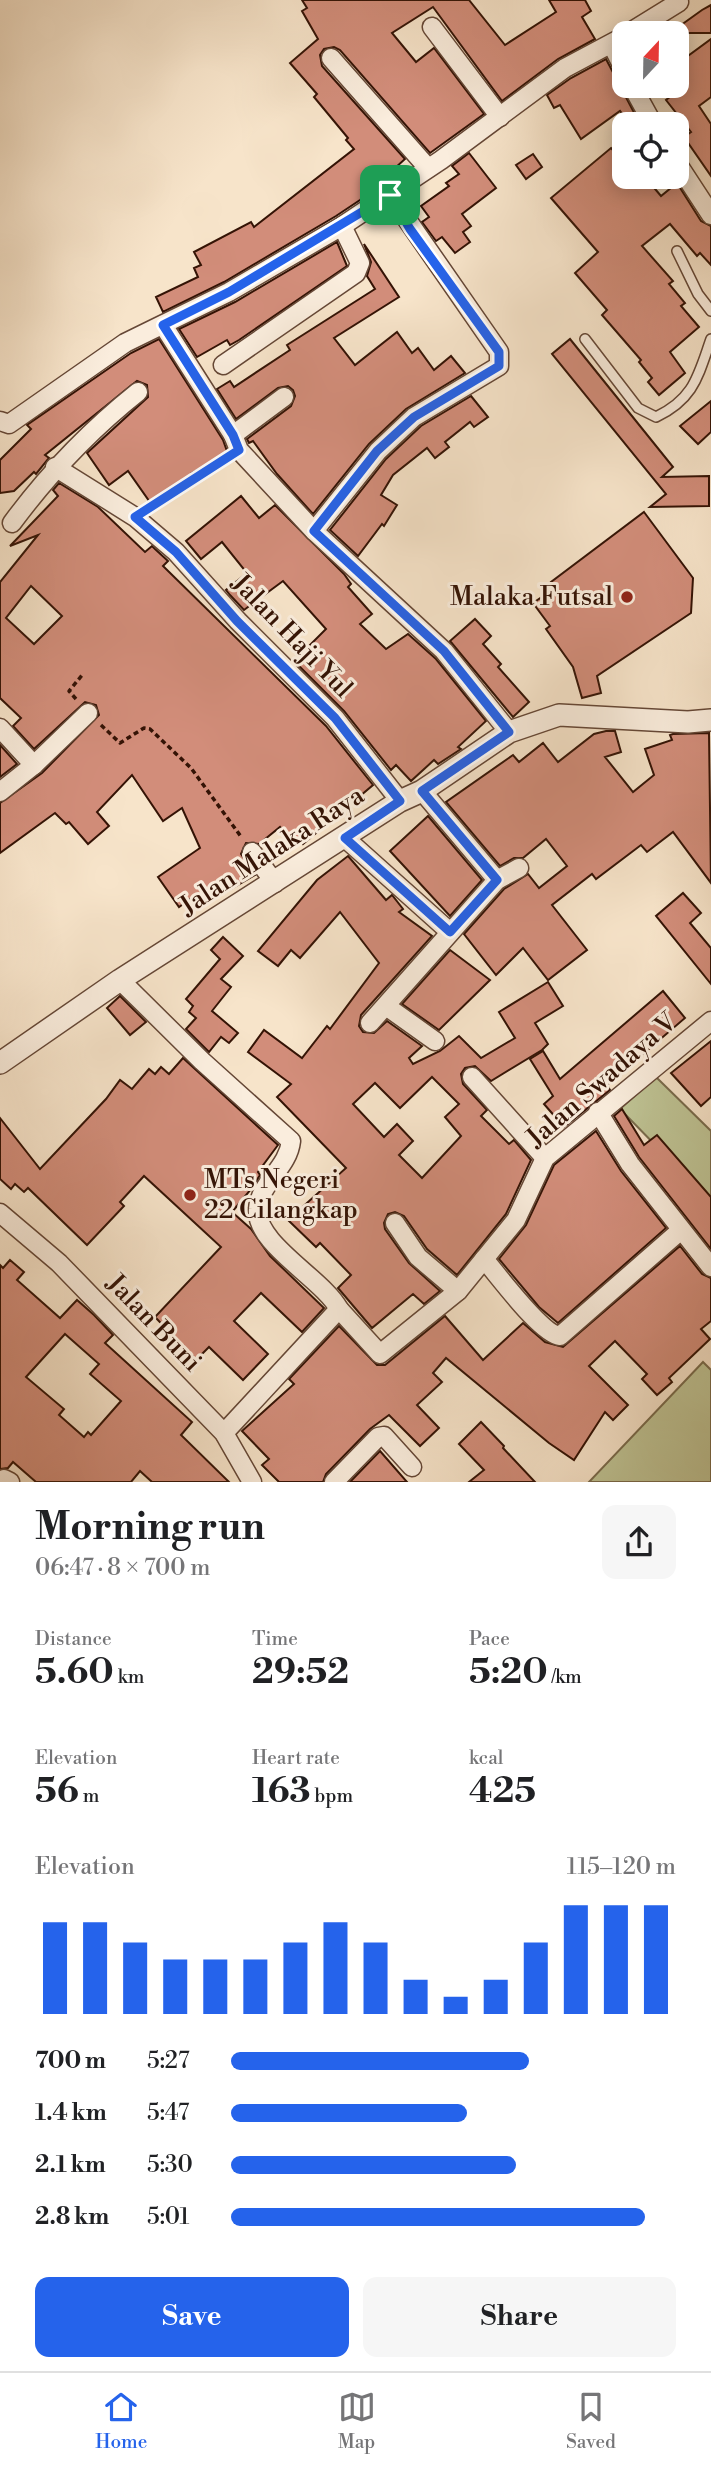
<!DOCTYPE html>
<meta charset="utf-8">
<style>
body{margin:0;font-family:"Libre Bodoni",serif;background:#f6f6f6;color:#202124;height:100vh;display:flex;flex-direction:column;font-size:26px;white-space:nowrap}
*{box-sizing:border-box;margin:0}
p{font-size:23px;color:#757577}
.icon{flex:none;width:38px;height:38px;fill:none;stroke:currentColor;stroke-width:2;stroke-linecap:round;stroke-linejoin:round}
.map{position:relative;height:1482px;overflow:hidden}
.drawer{display:flex;flex-direction:column;background:#fff;flex:1}
.drawer>*{flex:none}
.needle{width:46px;rotate:22deg}
.fabs{position:absolute;left:612px;top:21px;display:grid;gap:14px}
.fabs a{display:grid;place-items:center;width:77px;height:77px;border-radius:14px;background:#fff;box-shadow:0 4px 18px #0003;font-size:35px}
.pin{position:absolute;display:grid;place-items:center;width:60px;height:60px;color:#fff;margin:-30px;border-radius:14px;box-shadow:0 4px 10px #0006}
.round{display:grid;place-items:center;flex:none;width:74px;height:74px;border-radius:14px;background:#f6f6f6}
.summary{display:flex;align-items:center;justify-content:space-between;height:119px;padding:0 35px}
h1{font-size:38px;font-weight:800;line-height:52px}
.metrics{display:grid;grid-template-columns:repeat(3,1fr);gap:10px;height:119px;padding:7px 35px}
.metrics div{display:grid;align-content:center}
.metrics b{font-size:35px;font-weight:800}
.metrics small{font-size:19px;font-weight:400}
.metrics p{font-size:19px}
.chart{height:196px;padding:14px 35px}
.chart p{display:flex;justify-content:space-between}
.chart svg{width:100%;height:126px;margin-top:7px;stroke:#2563eb;stroke-width:6}
.action{display:flex;gap:14px;margin-top:auto;padding:14px 35px}
.action a{flex:1;height:80px;border-radius:14px;background:#2563eb;color:#fff;font-size:28px;font-weight:800;line-height:80px;text-align:center}
.action a+a{background:#f6f6f6;color:#202124}
ul{padding:0 35px;list-style:none;font-size:23px}
li{display:grid;grid-template-columns:112px 84px 1fr;align-items:center;height:52px}
li i{height:18px;border-radius:9px;background:#2563eb}
.menu{display:flex;justify-content:space-around;align-items:center;height:98px;border-top:2px solid #e0e0e0;background:#fff;font-size:19px;color:#757577}
.menu a{display:grid;justify-items:center;gap:4px}
.menu .selected{color:#2563eb}
.map>svg:first-child{display:block}
.green{fill:#bfc495;stroke:#7a6c4d;stroke-width:2}
.building{fill:#d28d7a;stroke:#341305;stroke-width:2;fill-rule:evenodd}
.lines{fill:none;stroke-linecap:round;stroke-linejoin:round}
.service-casing{stroke:#654736;stroke-width:12}
.minor-casing{stroke:#654736;stroke-width:21}
.tertiary-casing{stroke:#654736;stroke-width:24}
.path{stroke:#341305;stroke-width:3.5;stroke-dasharray:5 3.5;stroke-linecap:butt}
.service{stroke:#faeddd;stroke-width:9}
.minor{stroke:#faeddd;stroke-width:18}
.tertiary{stroke:#faeddd;stroke-width:21}
.route-casing{stroke:#fff;stroke-width:14}
.route{stroke:#2563eb;stroke-width:9}
.poi-dot{fill:#8f2418;stroke:#faeddd;stroke-width:2.5}
.labels{text-anchor:middle;dominant-baseline:central;stroke-width:6;stroke-linejoin:round;paint-order:stroke}
.poi-label{font-size:26px;fill:#341305;stroke:#faeddd;text-anchor:end}
.street-label{font-size:26px;fill:#341305;stroke:#faeddd}
</style>
<div class="map">
<svg width="711" height="1482" viewBox="0 0 711 1482">
<rect width="100%" height="100%" fill="#f7e4ca"/>
<filter id="stains"><feTurbulence type="fractalNoise" baseFrequency=".00286" numOctaves="4"/><feColorMatrix values="0 0 0 0 .2 0 0 0 0 .09 0 0 0 0 .02 0 0 0 .5 -.17"/></filter>
<radialGradient id="worn" r=".72"><stop offset=".6" stop-color="#630" stop-opacity="0"/><stop offset="1" stop-color="#630" stop-opacity=".3"/></radialGradient>
<g class="green">
<path d="M656 1077 711 1131V1202L620 1109Z"/>
<path d="M703 1362 711 1370V1482H589Z"/>
</g>
<g class="building">
<path d="M302 0H469L505 45 556 12 549 0H585L591 11 582 17 595 39 558 59 502 101 433 7 392 33 416 62 434 48 484 114 430 153 340 50 334 47 324 49 320 55 322 66 405 159 360 200 336 216 224 282 163 312 156 297 198 277 194 268 201 265 194 252 251 222 254 227 354 149 346 140 348 138 314 97 317 94 290 63 318 39 302 11 307 8Z"/>
<path d="M711 5V33H670L702 10Z"/>
<path d="M711 39V97L699 106 711 124V176L684 137 691 132 666 100 671 96 664 86H677V64Z"/>
<path d="M606 59 640 124H630L620 111 581 139 560 105 554 108 547 95 571 78Z"/>
<path d="M611 148 625 163V177H645L661 196 677 183 701 221 711 226V265L700 253 697 256 670 224 642 246 673 281 669 284 685 303 681 306 699 327 670 352 685 373 659 395 648 382 652 378 639 362 641 360 602 315 607 310 575 273 598 252 551 198Z"/>
<path d="M469 153 496 188 462 214 471 226 463 232 470 242 455 253 442 237 436 241 422 222 429 217 421 206 449 186 446 183 459 174 452 166Z"/>
<path d="M533 154 542 167 526 179 516 165Z"/>
<path d="M337 242 347 266 239 340 230 345 227 340 197 357 179 329 235 302Z"/>
<path d="M364 244 399 297 334 338 355 365 397 332 412 353 418 348 434 370 451 356 465 373 406 409 369 444 313 514 277 474 253 441 249 443 247 439 291 406 295 396 293 390 288 386 278 388 236 419 217 389 230 381 234 387 290 350 287 345 375 289 367 276 371 262Z"/>
<path d="M159 339 223 440 228 454 192 473 194 475 152 505 128 471 109 485 87 453 148 397 147 385 137 381 45 455 49 458 36 474 34 472 14 491 0 493V460L31 429 27 425 131 353Z"/>
<path d="M570 339 673 467 662 477 709 476V506L650 507 666 494 552 354Z"/>
<path d="M471 396 488 417 474 427 470 422 445 442 449 447 435 458 427 448 393 475 381 495 397 505 384 526 382 524 358 556 330 530 386 459 421 426Z"/>
<path d="M711 401V432L698 444 680 426Z"/>
<path d="M59 483 98 507 145 552 152 546 155 549 168 561 163 566 326 726 373 785 303 844 301 841 296 846 280 827 259 844 246 843 241 854 255 875 197 909 190 899 179 907 158 877 200 848 182 808 163 821 132 775 97 812 109 826 88 844 69 822 66 824 55 813 0 853V803L42 773 99 715 96 705 85 702 34 749 13 726 21 718 0 698V582L38 535 10 546 58 496 53 490ZM31 586 62 616 34 644 6 618Z"/>
<path d="M241 496 259 518 275 505 344 574 351 584 348 587 372 614 360 624 386 649 408 634 436 659 486 721 458 747 461 749 438 764 434 760 411 781 396 765 391 770 344 711 294 661 326 629 283 581 244 610 230 595 226 590 247 573 222 542 201 559 186 541Z"/>
<path d="M644 512 693 578 691 613 597 676 601 693 582 698 573 667 546 629 550 626 533 603 555 588 551 582Z"/>
<path d="M475 619 491 636 483 644 501 664 498 667 529 702 513 717 450 641Z"/>
<path d="M606 731H615L621 752 605 757 633 792 654 775 645 749 672 740 670 735 673 734 709 733 711 883 673 832 647 852 641 845 596 879 592 874 552 905 587 950 548 980 523 948 496 975 464 934 504 889 528 874 539 888 567 866 546 839 523 858H514L500 866 446 802 513 755 519 762 543 743 558 762 594 734Z"/>
<path d="M0 745 17 764 0 777Z"/>
<path d="M428 816 482 880 450 916 390 851Z"/>
<path d="M348 856 386 900 392 895 403 909 399 912 432 936 361 1015 359 1026 363 1032 374 1033 387 1021 422 1046 409 1058 413 1064 440 1051 459 1036 481 1058 515 1038 499 1012 548 982 563 1006 535 1023 548 1044 542 1050 491 1081 475 1066 465 1068 461 1074 463 1084 487 1110 481 1116 509 1144 514 1140 531 1160 506 1214 457 1275 427 1249 404 1216 395 1212 388 1214 384 1223 385 1229 409 1263 440 1291 424 1304 413 1294 372 1328 338 1288 351 1275 320 1243 316 1247 288 1220 346 1168 277 1097 291 1084 248 1052 264 1030 302 1058 327 1026 330 1029 379 963 340 912 300 958 291 950 278 966 258 951 317 880ZM432 1077 459 1104 445 1117 461 1136 422 1178 399 1155 413 1141 397 1124 384 1137 353 1104 375 1083 400 1108Z"/>
<path d="M683 893 701 913 690 923 711 948V984L656 916Z"/>
<path d="M223 937 243 956 221 979 231 987 212 1011 238 1033 229 1043 221 1037 209 1052 186 1029 196 1018 189 1012 193 1006 186 999 220 959 211 950Z"/>
<path d="M450 950 490 980 439 1030 402 1004Z"/>
<path d="M663 991 685 1018 607 1085 610 1090 564 1127 544 1104 553 1096 530 1059 543 1051 560 1079Z"/>
<path d="M120 996 146 1022 130 1035 107 1008Z"/>
<path d="M711 1041V1097L701 1106 671 1073Z"/>
<path d="M183 1058 278 1145 258 1172 260 1175 252 1188 232 1212 251 1229 270 1256 324 1308 302 1332 261 1293 234 1321 268 1354 243 1380 209 1347 196 1360 155 1317 221 1247 144 1176 120 1202 124 1206 87 1245 28 1188 24 1192 15 1184 11 1189 0 1179V1118L40 1169 106 1099 120 1080 132 1089 149 1069 155 1074 161 1067 169 1074Z"/>
<path d="M622 1109 644 1145 657 1135 711 1197V1249L639 1157 614 1116Z"/>
<path d="M596 1131 621 1171 666 1228 558 1323 539 1307 499 1259 526 1225 554 1165Z"/>
<path d="M680 1246 702 1274 711 1278V1321L701 1329 710 1339 669 1378 672 1382 657 1395 642 1379 647 1374 615 1341 589 1366 628 1405 613 1420 605 1412 574 1460 549 1443 446 1358 433 1373 442 1382 417 1405 439 1428 420 1446 389 1415 370 1429 326 1474 323 1482H279L262 1465 269 1459 242 1431 294 1384 289 1379 339 1326 377 1365H385L445 1316 483 1360 523 1323 545 1342 563 1347Z"/>
<path d="M10 1260 24 1272 17 1280 60 1318 77 1300 94 1315 113 1335 105 1343 192 1422 181 1435 229 1482H152L140 1471 131 1482H36L13 1462 8 1468 0 1469V1265L3 1268ZM65 1334 99 1364 90 1374 121 1401 91 1435 88 1432 84 1437 59 1415 64 1409 26 1377Z"/>
<path d="M481 1422 504 1446 503 1448 535 1482H469L484 1470 459 1444Z"/>
<path d="M380 1451 407 1482H350Z"/>
</g>
<g class="lines">
<g class="service-casing">
<g id="service">
<path d="M677 251 698 294 711 311"/>
<path d="M585 339 638 408 656 417C694 399 698 376 711 339"/>
</g>
</g>
<g class="minor-casing">
<g id="minor">
<path d="M432 27 500 117"/>
<path d="M629 33 679 2"/>
<path d="M612 45 625 71"/>
<path d="M331 58 428 168"/>
<path d="M632 86 653 124"/>
<path d="M677 163 711 215"/>
<path d="M163 325 233 435 239 450 314 531 444 651 509 732"/>
<path d="M223 365 356 273 360 263 342 226"/>
<path d="M0 421 9 424 125 343 229 292 342 226 441 160 565 68 625 36"/>
<path d="M233 435 284 397"/>
<path d="M55 467 135 517 176 552 238 621 335 718 400 801"/>
<path d="M12 523C49 473 89 431 138 392"/>
<path d="M314 531 378 451 414 417 499 366V352L390 195"/>
<path d="M0 728 34 765"/>
<path d="M422 791 497 880"/>
<path d="M0 792 34 765 88 713"/>
<path d="M345 838 450 932"/>
<path d="M252 852 275 883"/>
<path d="M120 980 202 1061 291 1141C288 1168 260 1182 258 1209 254 1243 323 1279 339 1309"/>
<path d="M386 1006 435 1041"/>
<path d="M370 1023 497 880 519 868"/>
<path d="M472 1077 545 1158"/>
<path d="M598 1112 630 1164 711 1267"/>
<path d="M0 1213 59 1263 224 1433 252 1482"/>
<path d="M395 1223 418 1257 458 1291"/>
<path d="M484 1259C498 1275 541 1334 560 1336L681 1230"/>
<path d="M224 1433 339 1309 380 1354 458 1291 516 1220 545 1158 711 1021"/>
<path d="M0 1482 4 1479 10 1482"/>
<path d="M334 1482 378 1437 384 1436 412 1467"/>
</g>
</g>
<g class="tertiary-casing">
<path id="tertiary" d="M0 1063 120 980 400 801 422 791 509 732 559 715 688 722 711 720"/>
</g>
<g class="path">
<path d="M152 506 225 459"/>
<path d="M76 699 69 691 83 674"/>
<path d="M101 725 120 743 144 728 150 729 191 768 242 838"/>
</g>
<use href="#service" class="service"/>
<use href="#minor" class="minor"/>
<use href="#tertiary" class="tertiary"/>
</g>
<g class="lines">
<g class="route-casing">
<path id="route" d="M390 195 410 229 499 352V366L414 417 377 451 314 531 444 651 509 732 422 791 497 880 450 932 345 838 400 801 335 718 237 621 176 552 135 517 239 450 233 435 163 325 229 292Z"/>
</g>
<use href="#route" class="route"/>
</g>
<g class="poi-dot">
<circle cx="627" cy="597" r="7"/>
<circle cx="190" cy="1195" r="7"/>
</g>
<g class="labels">
<g class="poi-label">
<text x="613" y="597">Malaka Futsal</text>
<text x="204" y="1180" text-anchor="start">MTs Negeri<tspan x="204" dy="30">22 Cilangkap</tspan></text>
</g>
<g class="street-label">
<text transform="translate(292 636) rotate(46)">Jalan Haji Yul</text>
<text transform="translate(272 851) rotate(-33)">Jalan Malaka Raya</text>
<text transform="translate(602 1080) rotate(-41)">Jalan Swadaya V</text>
<text transform="translate(154 1323) rotate(46)">Jalan Buni</text>
</g>
</g>
<rect width="100%" height="100%" filter="url(#stains)"/>
<rect width="100%" height="100%" fill="url(#worn)"/>
</svg>
<div class="fabs">
<a><svg class="needle" viewBox="-14 -14 28 28"><path d="M0-13l5 13h-10z" fill="#e53935"/><path d="M0 13l5-13h-10z" fill="#757577"/></svg></a>
<a><svg class="icon" aria-label="locate" viewBox="0 0 24 24"><circle cx="12" cy="12" r="6"/><path d="M12 2v4M12 18v4M2 12h4M18 12h4"/></svg></a>
</div>
<div class="pin" style="left:390px;top:195px;background:#1e9e55"><svg class="icon" aria-label="arrive" viewBox="0 0 24 24"><path d="M6 21V4h12l-3 4 3 4H6"/></svg></div>
</div>
<section class="drawer">
<div class="summary"><div><h1>Morning run</h1><p>06:47 · 8 × 700 m</p></div><a class="round"><svg class="icon" aria-label="share" viewBox="0 0 24 24"><path d="M12 15V3M7 8l5-5 5 5M5 13v7h14v-7"/></svg></a></div>
<div class="metrics">
<div><p>Distance</p><b>5.60<small> km</small></b></div>
<div><p>Time</p><b>29:52</b></div>
<div><p>Pace</p><b>5:20<small> /km</small></b></div>
</div>
<div class="metrics">
<div><p>Elevation</p><b>56<small> m</small></b></div>
<div><p>Heart rate</p><b>163<small> bpm</small></b></div>
<div><p>kcal</p><b>425</b></div>
</div>
<div class="chart"><p><span>Elevation</span>115–120 m</p>
<svg viewBox="0 0 160 44" preserveAspectRatio="none"><path d="M5 44V12M15 44V12M25 44V19M35 44V25M45 44V25M55 44V25M65 44V19M75 44V12M85 44V19M95 44V32M105 44V38M115 44V32M125 44V19M135 44V6M145 44V6M155 44V6"/></svg>
</div>
<ul>
<li><b>700 m</b>5:27<i style="width:67%"></i></li>
<li><b>1.4 km</b>5:47<i style="width:53%"></i></li>
<li><b>2.1 km</b>5:30<i style="width:64%"></i></li>
<li><b>2.8 km</b>5:01<i style="width:93%"></i></li>
</ul>
<div class="action"><a>Save</a><a>Share</a></div>
</section>
<nav class="menu">
<a class="selected"><svg class="icon" aria-label="home" viewBox="0 0 24 24"><path d="M3 11l9-7 9 7M6 9v11h12V9"/></svg>Home</a>
<a><svg class="icon" aria-label="map" viewBox="0 0 24 24"><path d="M3 6l6-2 6 2 6-2v14l-6 2-6-2-6 2zM9 4v14M15 6v14"/></svg>Map</a>
<a><svg class="icon" aria-label="saved" viewBox="0 0 24 24"><path d="M7 4h10v16l-5-4-5 4z"/></svg>Saved</a>
</nav>
